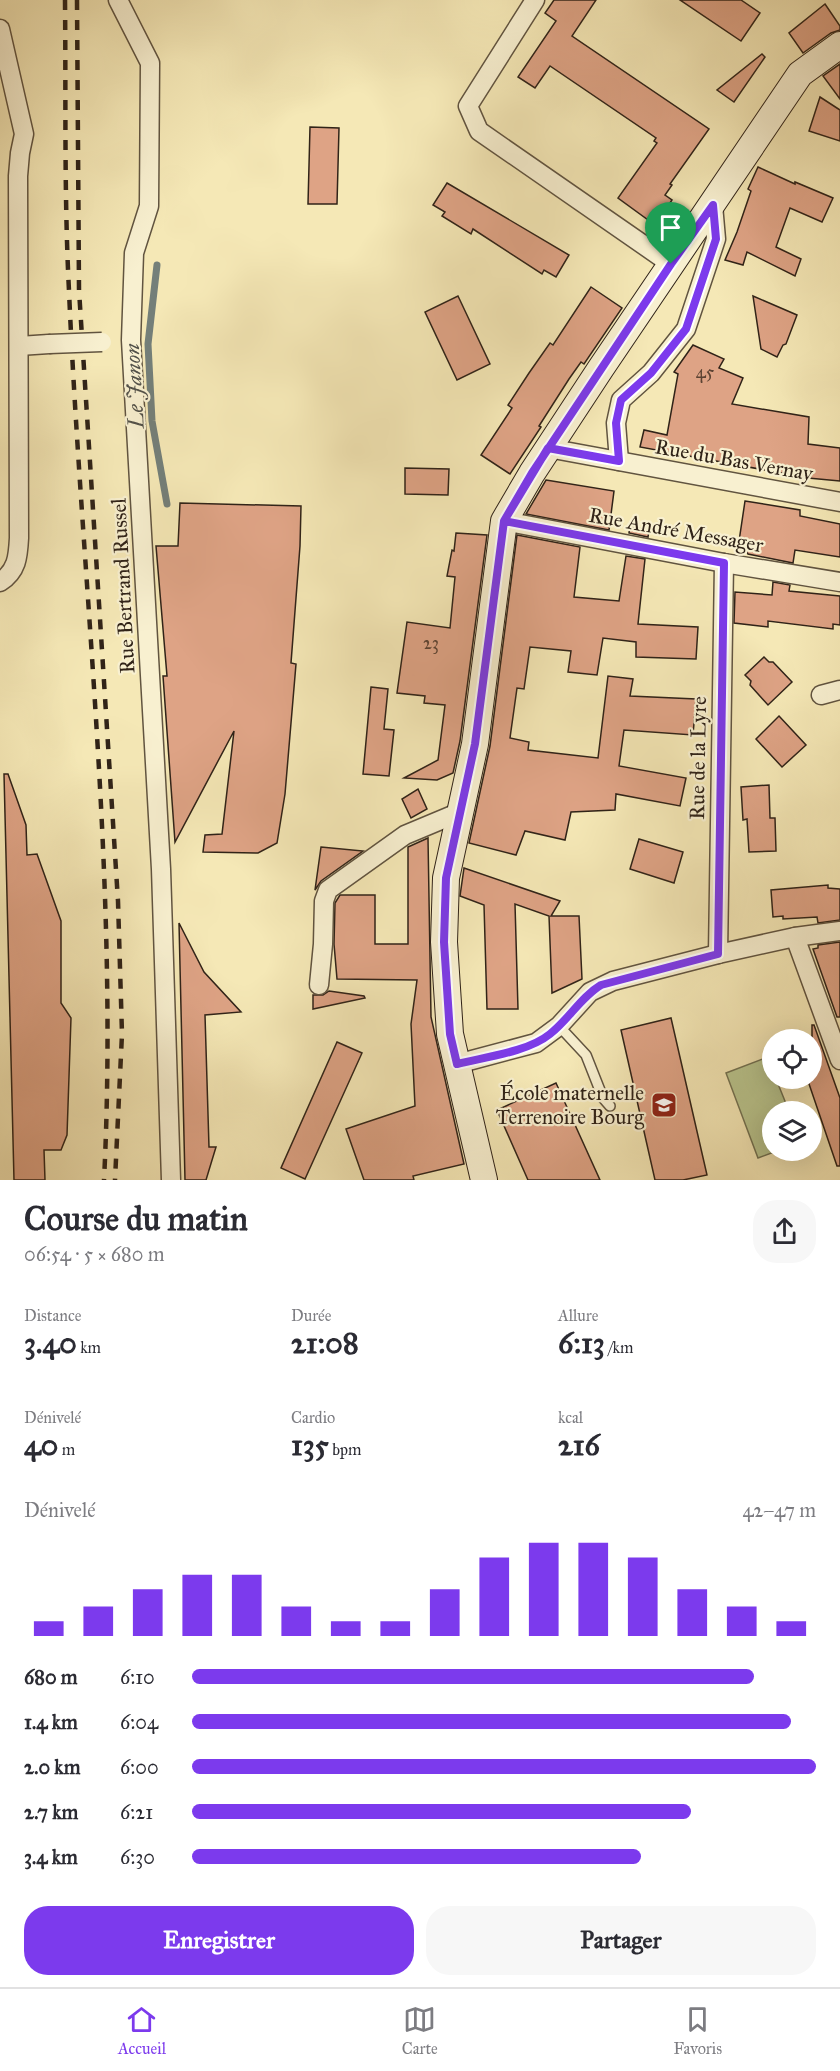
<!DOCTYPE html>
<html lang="fr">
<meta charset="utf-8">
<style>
body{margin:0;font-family:"IM FELL Great Primer",serif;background:#f7f7f7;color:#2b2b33;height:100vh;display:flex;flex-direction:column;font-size:22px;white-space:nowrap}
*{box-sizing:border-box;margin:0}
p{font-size:20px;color:#7c7c81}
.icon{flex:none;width:33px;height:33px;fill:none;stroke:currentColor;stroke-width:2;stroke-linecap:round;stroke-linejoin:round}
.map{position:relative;height:1180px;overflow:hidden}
.drawer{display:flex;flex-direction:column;background:#fff;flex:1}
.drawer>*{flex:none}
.controls{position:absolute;left:762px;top:1029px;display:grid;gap:12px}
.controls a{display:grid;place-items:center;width:60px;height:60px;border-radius:50%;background:#fff;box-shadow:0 6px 24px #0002;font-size:30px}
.pin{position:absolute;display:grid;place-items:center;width:51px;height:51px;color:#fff;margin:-62px -26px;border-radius:50% 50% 50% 0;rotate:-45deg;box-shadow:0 0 6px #0007}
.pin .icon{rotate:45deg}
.round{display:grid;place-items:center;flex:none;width:63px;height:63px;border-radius:24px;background:#f7f7f7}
.overview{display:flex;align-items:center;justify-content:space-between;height:102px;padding:0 24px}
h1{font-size:33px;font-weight:800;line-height:45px}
.figures{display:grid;grid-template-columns:repeat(3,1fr);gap:9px;height:102px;padding:6px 24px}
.figures div{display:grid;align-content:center}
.figures b{font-size:30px;font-weight:800}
.figures small{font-size:16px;font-weight:400}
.figures p{font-size:16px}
.chart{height:168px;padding:12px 24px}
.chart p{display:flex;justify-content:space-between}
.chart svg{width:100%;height:108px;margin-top:6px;stroke:#7c3aed;stroke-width:6}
.button{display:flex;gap:12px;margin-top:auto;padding:12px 24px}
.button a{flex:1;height:69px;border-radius:24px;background:#7c3aed;color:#fff;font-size:24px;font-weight:800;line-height:69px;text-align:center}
.button a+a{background:#f7f7f7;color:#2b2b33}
ul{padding:0 24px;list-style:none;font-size:20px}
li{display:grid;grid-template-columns:96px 72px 1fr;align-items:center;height:45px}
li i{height:15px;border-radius:8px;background:#7c3aed}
.menu{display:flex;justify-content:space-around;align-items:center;height:84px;border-top:2px solid #e1e1e2;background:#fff;font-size:16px;color:#7c7c81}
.menu a{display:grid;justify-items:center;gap:3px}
.menu .on{color:#7c3aed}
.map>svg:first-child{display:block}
.green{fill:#bac68f;stroke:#757454;stroke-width:1.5}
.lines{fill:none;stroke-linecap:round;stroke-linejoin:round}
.stream{stroke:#747f79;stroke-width:7}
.building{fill:#dea385;stroke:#302318;stroke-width:1.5}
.lane-casing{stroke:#615440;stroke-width:12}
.street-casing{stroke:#615440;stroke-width:21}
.secondary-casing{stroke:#302318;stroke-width:28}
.lane{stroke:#f8f0d0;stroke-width:9}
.street{stroke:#f8f0d0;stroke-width:18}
.secondary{stroke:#f8f0d0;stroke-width:26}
.rail{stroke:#302318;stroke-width:4.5;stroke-dasharray:10 10;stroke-linecap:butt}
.street-bridge-casing{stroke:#615440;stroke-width:21;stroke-linecap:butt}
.street-bridge{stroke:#f8f0d0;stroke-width:18}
.route-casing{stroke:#fff;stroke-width:12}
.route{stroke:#7c3aed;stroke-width:8}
.labels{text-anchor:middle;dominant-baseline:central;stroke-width:4.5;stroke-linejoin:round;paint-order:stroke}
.number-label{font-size:18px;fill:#5c4333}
.street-label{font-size:21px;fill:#302318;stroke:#f8f0d0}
.poi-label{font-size:21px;fill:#302318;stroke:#f8f0d0;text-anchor:end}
.water-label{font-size:22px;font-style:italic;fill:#525149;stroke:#f8f0d0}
</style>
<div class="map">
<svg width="840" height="1180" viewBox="0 0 840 1180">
<rect width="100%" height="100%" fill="#f5e8b6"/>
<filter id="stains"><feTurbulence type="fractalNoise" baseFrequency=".00333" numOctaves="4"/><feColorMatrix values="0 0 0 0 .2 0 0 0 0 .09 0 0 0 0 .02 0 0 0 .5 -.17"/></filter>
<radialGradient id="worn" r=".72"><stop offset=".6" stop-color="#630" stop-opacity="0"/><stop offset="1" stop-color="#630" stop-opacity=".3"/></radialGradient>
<path class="green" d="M768 1057 772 1069V1078L776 1079 789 1111 772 1112V1150L777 1151 758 1158 726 1073Z"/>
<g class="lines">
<path class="stream" d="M157 265 148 344 152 421 167 504"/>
</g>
<g class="building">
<path d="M554 0H596L572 36 709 129 670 184 672 185 665 195 672 200 655 225 618 198 657 143 654 141 656 138 550 66 535 88 518 77 556 21 545 13Z"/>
<path d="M680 0H741L760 13 741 41Z"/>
<path d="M825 4 840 26V30L831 33 803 53 789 33Z"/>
<path d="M762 54 765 57 734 102 717 90Z"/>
<path d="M840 64V99L823 76Z"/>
<path d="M820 97 840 110V141L809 131Z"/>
<path d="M310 127 339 128 337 204H308Z"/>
<path d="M758 167 795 184V182L833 198 822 222 790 208 776 247 801 259 795 276 747 252 743 265 725 260 737 232 751 191 748 189Z"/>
<path d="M447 183 569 255 556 277 544 270 542 274 473 229 471 234 442 216 445 212 433 205Z"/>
<path d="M591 287 622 308 584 364 581 362 569 379 539 426 541 427 510 474 481 455 512 408 508 405 529 373 550 343 553 345Z"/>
<path d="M458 296 490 364 457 380 425 312Z"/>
<path d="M753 296 797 315 786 344 783 345 777 357 761 349Z"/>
<path d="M693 345 724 359 719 368 743 378 732 404 809 417 808 444 840 448V481L808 478 640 447 644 430 667 435 678 374 674 372Z"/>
<path d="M405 468 449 469 448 495 405 494Z"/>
<path d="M546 480 614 491 609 530 526 514Z"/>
<path d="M745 501 800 510V516L840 524V557L795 550 793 563 748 554 745 549 738 548Z"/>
<path d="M180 503 301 506 300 546 291 663 296 664 285 794 277 843 258 853 203 852 205 835 222 834 234 731 175 842 163 676H167L156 546H178Z"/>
<path d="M630 527 649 530 648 537 629 533Z"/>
<path d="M456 533 487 535 460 741 453 773 437 780 404 778 438 760 445 705 424 703 425 696 397 693 407 622 450 628 455 577 447 576 452 550 454 551Z"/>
<path d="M517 535 580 547 574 597 619 601 626 556 645 559 638 624 698 627 696 659 636 657V642L603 638 597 675 568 672 571 651 530 647 524 689 517 688 510 738 529 742 528 750 598 758 608 676 633 679 630 696 696 699 693 735 624 730 619 766 686 778 680 806 616 794 615 810 571 812 565 840 525 831 516 855 469 843 490 746Z"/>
<path d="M773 582 790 585 789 591 840 596V625L833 624V629L768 621V627L734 623 735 592 772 595Z"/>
<path d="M764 657 769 662H773L792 682 768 705 750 685 751 681 745 675Z"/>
<path d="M371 687 388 689 384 729 394 730 389 776 363 774Z"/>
<path d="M779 716 806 745 782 767 756 739Z"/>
<path d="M4 774H8L26 825 27 855 37 854 61 921V1003L71 1018 67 1135 61 1150H44L45 1180H14Z"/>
<path d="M769 785 770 818H775L776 851 749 852 747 819 743 820 741 787Z"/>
<path d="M418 789 427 809 411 818 402 799Z"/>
<path d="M428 838 431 1017 464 1164 413 1176 414 1180H364L346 1129 415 1106 411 1024 417 980 337 979 334 944 335 903 340 895H375V944H408V847Z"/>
<path d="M639 839 683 852 674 883 630 869Z"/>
<path d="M321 847 363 851 321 881 315 890Z"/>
<path d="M464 868 560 901 551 916H579L582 979 552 993 549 916 515 904 518 1009H487L484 905 460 896Z"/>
<path d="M828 885V888L840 889V920L818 923 817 917 783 919V916L773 917 771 890Z"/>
<path d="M179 923 204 972 241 1012 205 1015 209 1147H216L206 1180H185Z"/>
<path d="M840 942V1017H837L813 949 818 948V945Z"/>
<path d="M329 991 364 996 365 998 313 1009V995H323Z"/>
<path d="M671 1018 707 1175 683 1180H655L621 1030Z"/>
<path d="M812 1025H814L840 1098V1166H837L807 1078H812Z"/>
<path d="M337 1042 362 1053 305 1179 281 1168Z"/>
<path d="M556 1083 600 1180H528L497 1110Z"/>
</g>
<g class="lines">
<g class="lane-casing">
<path id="lane" d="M559 1026 586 1055 603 1098 610 1106"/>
</g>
<g class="street-casing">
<g id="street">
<path d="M118 0 150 63 149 206 134 253 131 340 161 869 171 1180"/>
<path d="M535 0 468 106 479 131 671 264"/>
<path d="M0 29 24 134 20 153 18 176 19 538C18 557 17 571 0 582"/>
<path d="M19 346 49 344"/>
<path d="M548 448 840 502"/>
<path d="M619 461 616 423 621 400 651 373 686 329 716 239 713 205"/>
<path d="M504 521 724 563 840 582"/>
<path d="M821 695 840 690"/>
<path d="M795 937 840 1060"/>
<path d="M718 954 724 563"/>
<path d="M319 985 323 944 324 901 328 890 405 835 460 812"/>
<path d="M457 1064 536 1043 559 1026 590 992 613 981 718 954 795 937 840 931"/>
</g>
</g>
<g class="secondary-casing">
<path id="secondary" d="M484 1180 450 1034 444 942 446 878 475 744 504 521 532 473 601 368 800 74 840 45"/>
</g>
<use href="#lane" class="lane"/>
<use href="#street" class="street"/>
<use href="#secondary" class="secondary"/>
<g class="rail">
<path d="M65 0C66 97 64 194 69 291 82 587 119 883 104 1180"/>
<path d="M77 0 79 290 118 901 122 1034 115 1180"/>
</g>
<g class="street-bridge-casing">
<path id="street-bridge" d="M49 344 102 342"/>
</g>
<use href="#street-bridge" class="street-bridge"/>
</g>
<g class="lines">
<g class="route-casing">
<path id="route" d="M671 264 532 473 504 521 475 744 446 878 444 942 450 1034 457 1064C485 1057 528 1052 550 1034 569 1019 581 997 601 985L718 954 724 563 504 521 548 448 619 461 616 423 621 400 651 373 686 329 716 239 713 205 671 264"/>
</g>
<use href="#route" class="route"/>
</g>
<defs>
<g id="school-square" transform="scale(1.35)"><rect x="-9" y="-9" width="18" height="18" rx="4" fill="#8f2418" stroke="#f8f0d0"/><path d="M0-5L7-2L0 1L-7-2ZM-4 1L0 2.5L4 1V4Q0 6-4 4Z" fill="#fff"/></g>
</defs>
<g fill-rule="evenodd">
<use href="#school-square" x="664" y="1105"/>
</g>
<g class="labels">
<g class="number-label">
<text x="705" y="372">45</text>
<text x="431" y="643">23</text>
</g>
<g class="street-label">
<text transform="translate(734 460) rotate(10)">Rue du Bas Vernay</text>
<text transform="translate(676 530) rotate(10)">Rue André Messager</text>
<text transform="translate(123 586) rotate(-93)">Rue Bertrand Russel</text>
<text transform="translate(698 758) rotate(-89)">Rue de la Lyre</text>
</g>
<g class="poi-label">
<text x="644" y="1093">École maternelle<tspan x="644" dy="24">Terrenoire Bourg</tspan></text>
</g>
<g class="water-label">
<text transform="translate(134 386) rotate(-93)">Le Janon</text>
</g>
</g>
<rect width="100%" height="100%" filter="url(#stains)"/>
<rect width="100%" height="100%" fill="url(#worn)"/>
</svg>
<div class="controls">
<a><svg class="icon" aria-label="locate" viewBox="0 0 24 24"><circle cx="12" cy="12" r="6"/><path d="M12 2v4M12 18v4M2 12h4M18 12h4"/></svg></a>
<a><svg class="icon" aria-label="layers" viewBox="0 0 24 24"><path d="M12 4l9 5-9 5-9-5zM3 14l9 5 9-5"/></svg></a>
</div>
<div class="pin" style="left:671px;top:264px;background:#1e9e55"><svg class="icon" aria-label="arrive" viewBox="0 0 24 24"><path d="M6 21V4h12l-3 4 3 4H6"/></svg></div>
</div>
<section class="drawer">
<div class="overview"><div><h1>Course du matin</h1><p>06:54 · 5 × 680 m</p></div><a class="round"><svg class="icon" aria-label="share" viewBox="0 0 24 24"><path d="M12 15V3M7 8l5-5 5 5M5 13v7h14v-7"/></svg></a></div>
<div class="figures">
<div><p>Distance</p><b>3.40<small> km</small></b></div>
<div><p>Durée</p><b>21:08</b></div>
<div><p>Allure</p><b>6:13<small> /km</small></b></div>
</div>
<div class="figures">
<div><p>Dénivelé</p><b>40<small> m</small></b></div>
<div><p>Cardio</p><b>135<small> bpm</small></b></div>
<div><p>kcal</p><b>216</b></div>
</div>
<div class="chart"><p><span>Dénivelé</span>42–47 m</p>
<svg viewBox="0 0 160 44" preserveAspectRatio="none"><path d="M5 44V38M15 44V32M25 44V25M35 44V19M45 44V19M55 44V32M65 44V38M75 44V38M85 44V25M95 44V12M105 44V6M115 44V6M125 44V12M135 44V25M145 44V32M155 44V38"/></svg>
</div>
<ul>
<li><b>680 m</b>6:10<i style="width:90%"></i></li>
<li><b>1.4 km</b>6:04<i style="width:96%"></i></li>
<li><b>2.0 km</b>6:00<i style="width:100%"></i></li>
<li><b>2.7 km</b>6:21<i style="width:80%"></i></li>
<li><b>3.4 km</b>6:30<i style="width:72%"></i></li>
</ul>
<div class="button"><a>Enregistrer</a><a>Partager</a></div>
</section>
<nav class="menu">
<a class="on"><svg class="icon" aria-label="home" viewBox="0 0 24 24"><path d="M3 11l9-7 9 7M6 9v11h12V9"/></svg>Accueil</a>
<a><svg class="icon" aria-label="map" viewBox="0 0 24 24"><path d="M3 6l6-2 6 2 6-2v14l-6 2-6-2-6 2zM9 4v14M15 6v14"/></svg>Carte</a>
<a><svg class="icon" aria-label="saved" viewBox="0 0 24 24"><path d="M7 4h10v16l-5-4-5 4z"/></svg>Favoris</a>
</nav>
